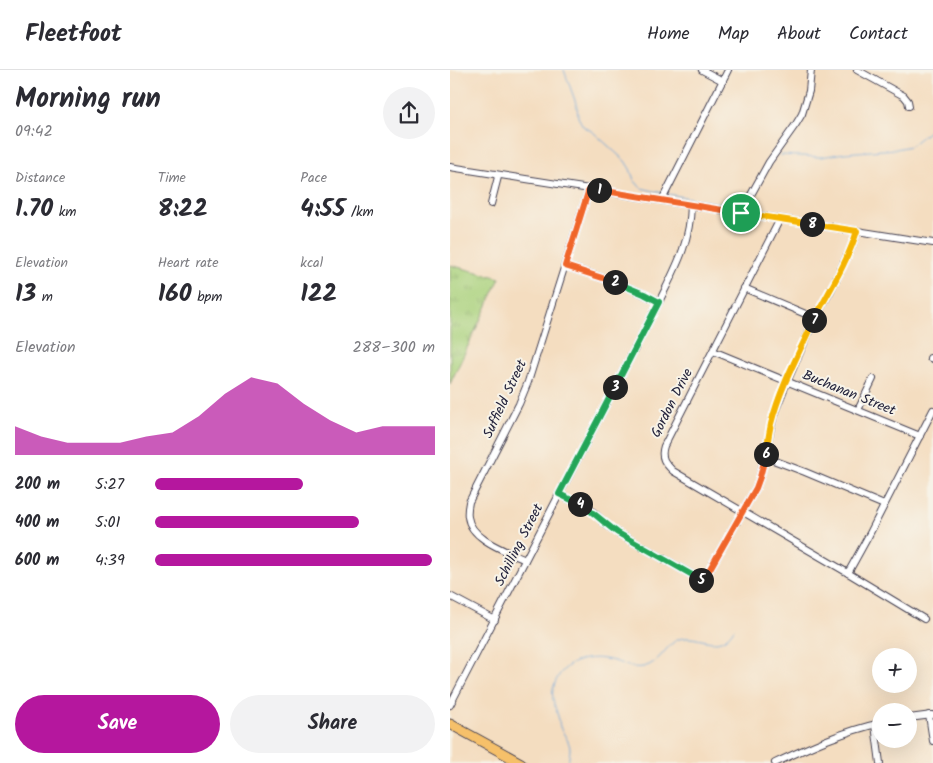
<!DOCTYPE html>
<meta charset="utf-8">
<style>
body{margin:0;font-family:Kalam,sans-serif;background:#f2f2f3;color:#2b2b33;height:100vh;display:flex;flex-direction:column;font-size:19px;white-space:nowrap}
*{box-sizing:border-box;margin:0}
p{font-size:16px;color:#7c7c81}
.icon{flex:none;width:28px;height:28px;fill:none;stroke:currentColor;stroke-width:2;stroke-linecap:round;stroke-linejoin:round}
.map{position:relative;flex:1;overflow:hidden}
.sheet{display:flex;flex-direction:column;background:#fff;width:450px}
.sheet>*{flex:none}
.controls{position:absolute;left:422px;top:578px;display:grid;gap:10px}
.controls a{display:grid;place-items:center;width:45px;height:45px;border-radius:50%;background:#fff;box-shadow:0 5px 20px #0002;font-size:25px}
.pin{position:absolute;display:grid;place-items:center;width:42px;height:42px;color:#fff;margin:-21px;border:2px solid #fff;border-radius:50%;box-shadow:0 1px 5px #0007}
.km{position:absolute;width:25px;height:25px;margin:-12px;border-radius:50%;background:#222;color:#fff;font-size:14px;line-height:25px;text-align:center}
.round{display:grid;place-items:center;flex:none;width:52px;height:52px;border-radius:26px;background:#f2f2f3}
.summary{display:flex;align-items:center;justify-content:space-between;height:85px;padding:0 15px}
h1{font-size:28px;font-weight:700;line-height:38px}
.metrics{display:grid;grid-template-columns:repeat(3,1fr);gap:8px;height:85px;padding:5px 15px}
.metrics div{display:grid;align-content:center}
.metrics b{font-size:25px;font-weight:700}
.metrics small{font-size:14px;font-weight:400}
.metrics p{font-size:14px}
.chart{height:140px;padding:10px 15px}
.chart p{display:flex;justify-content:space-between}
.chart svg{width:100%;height:90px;margin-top:5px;fill:#b5179e;opacity:.7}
.primary-button{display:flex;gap:10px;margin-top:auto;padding:10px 15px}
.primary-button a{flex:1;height:58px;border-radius:30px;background:#b5179e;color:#fff;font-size:20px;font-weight:700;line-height:58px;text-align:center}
.primary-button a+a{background:#f2f2f3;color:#2b2b33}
ul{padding:0 15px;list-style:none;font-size:16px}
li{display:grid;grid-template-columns:80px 60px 1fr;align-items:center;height:38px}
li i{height:12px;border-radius:6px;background:#b5179e}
header{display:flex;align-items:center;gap:30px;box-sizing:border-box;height:70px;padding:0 25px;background:#fff;border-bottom:1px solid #e1e1e2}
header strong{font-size:24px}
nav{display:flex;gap:28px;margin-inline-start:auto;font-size:18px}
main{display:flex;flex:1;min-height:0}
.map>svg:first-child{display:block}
.grass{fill:url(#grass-tufts);stroke:#667a5c}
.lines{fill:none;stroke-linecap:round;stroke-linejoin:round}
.stream{stroke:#66a2d7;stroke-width:1}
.minor-casing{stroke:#423e4f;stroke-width:8}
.highway-casing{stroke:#423e4f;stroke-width:11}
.minor{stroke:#fff;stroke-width:6}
.highway{stroke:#f6c06b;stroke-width:9}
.split-1-casing{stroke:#fff;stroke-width:10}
.split-2-casing{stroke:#fff;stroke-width:10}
.split-3-casing{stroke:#fff;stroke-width:10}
.split-4-casing{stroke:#fff;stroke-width:10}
.split-5-casing{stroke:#fff;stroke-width:10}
.split-6-casing{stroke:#fff;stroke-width:10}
.split-7-casing{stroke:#fff;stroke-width:10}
.split-8-casing{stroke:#fff;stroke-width:10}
.split-9-casing{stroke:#fff;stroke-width:10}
.split-1{stroke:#f0652b;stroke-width:6}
.split-2{stroke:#f0652b;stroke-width:6}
.split-3{stroke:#22a559;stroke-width:6}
.split-4{stroke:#22a559;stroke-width:6}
.split-5{stroke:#22a559;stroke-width:6}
.split-6{stroke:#f0652b;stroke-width:6}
.split-7{stroke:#f5b400;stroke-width:6}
.split-8{stroke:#f5b400;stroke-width:6}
.split-9{stroke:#f5b400;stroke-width:6}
.labels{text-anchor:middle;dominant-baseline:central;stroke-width:4;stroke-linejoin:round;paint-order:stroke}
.street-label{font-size:14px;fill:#22223b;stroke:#f7f3e8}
</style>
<header>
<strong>Fleetfoot</strong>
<nav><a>Home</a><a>Map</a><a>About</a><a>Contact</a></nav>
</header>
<main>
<section class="sheet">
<div class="summary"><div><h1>Morning run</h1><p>09:42</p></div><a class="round"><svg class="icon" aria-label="share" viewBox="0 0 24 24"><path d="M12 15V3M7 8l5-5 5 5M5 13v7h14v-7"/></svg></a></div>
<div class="metrics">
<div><p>Distance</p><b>1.70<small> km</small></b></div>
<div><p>Time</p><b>8:22</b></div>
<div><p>Pace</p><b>4:55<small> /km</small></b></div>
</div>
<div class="metrics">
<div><p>Elevation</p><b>13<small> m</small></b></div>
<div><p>Heart rate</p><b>160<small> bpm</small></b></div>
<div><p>kcal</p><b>122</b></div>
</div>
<div class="chart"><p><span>Elevation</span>288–300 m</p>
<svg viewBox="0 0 160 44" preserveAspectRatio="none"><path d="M0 44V30L10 35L20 38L30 38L40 38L50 35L60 33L70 25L80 14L90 6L100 9L110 19L120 27L130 33L140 30L150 30L160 30V44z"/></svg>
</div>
<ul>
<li><b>200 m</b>5:27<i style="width:53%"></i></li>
<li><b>400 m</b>5:01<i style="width:73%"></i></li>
<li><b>600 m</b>4:39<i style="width:99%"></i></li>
</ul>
<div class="primary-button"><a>Save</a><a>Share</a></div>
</section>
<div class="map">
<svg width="483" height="693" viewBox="0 0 483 693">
<defs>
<pattern id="grass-tufts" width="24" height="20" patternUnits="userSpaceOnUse" patternTransform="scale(1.25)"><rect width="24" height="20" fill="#a9d17c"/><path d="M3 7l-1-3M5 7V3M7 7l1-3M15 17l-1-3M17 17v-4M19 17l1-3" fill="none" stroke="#91b36c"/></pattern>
</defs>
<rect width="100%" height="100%" fill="#f7f3e8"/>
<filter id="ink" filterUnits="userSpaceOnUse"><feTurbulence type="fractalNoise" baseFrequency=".02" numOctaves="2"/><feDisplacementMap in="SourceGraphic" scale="10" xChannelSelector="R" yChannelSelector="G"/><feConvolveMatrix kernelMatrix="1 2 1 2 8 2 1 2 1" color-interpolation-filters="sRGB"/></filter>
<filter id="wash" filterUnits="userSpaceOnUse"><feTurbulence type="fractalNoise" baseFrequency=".0096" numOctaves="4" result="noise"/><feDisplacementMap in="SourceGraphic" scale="20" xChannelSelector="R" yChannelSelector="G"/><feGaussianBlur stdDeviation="1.12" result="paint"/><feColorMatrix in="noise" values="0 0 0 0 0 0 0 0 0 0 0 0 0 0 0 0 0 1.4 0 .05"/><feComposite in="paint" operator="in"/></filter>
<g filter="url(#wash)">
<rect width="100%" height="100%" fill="#f4ddc0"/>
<path class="grass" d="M0 195 50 208 0 314Z"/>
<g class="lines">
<g class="stream">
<path d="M114 0 127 36 128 47 133 56 143 62 175 91 180 99 184 110 191 118 213 123"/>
<path d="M330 85 371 87 394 83 446 79 460 76 483 58"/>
<path d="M217 124 285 136 287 132"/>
<path d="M118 693C119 688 120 682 120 678 119 670 113 664 110 657 109 653 109 649 108 646 105 636 100 627 104 616 112 590 139 584 164 591 174 594 182 599 193 597 210 594 217 573 229 569 251 563 268 585 284 559"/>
</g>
</g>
</g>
<g filter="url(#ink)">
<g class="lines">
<g class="minor-casing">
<g id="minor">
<path d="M252 0 273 11"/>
<path d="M407 0 454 26 458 31 459 36"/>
<path d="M0 97 483 173"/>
<path d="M212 130 278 0"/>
<path d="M41 134 48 107 45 104"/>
<path d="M291 143 319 92 346 54 352 44 359 21 361 0"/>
<path d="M330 149 214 376C210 388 215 393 223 401L398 503 474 549"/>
<path d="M115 196C147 206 179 215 209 232"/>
<path d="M294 218 365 248"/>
<path d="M263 281C332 310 401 337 470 366"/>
<path d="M480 288 483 289"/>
<path d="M408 340 423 309"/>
<path d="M315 387 355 402 434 435"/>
<path d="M109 424 141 440 158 456 168 463 253 511 306 418 310 407 324 344 337 312 365 248 380 222 402 176 407 161"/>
<path d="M75 490C57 481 21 470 18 447 17 442 18 437 19 432L69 334 78 312 139 119"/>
<path d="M398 503 419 465 483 340"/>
<path d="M0 526 45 550"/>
<path d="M0 635 209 232C225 199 240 174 241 135"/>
<path d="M479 645 483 671"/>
<path d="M459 648 482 645"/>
<path d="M425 655 430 693"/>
<path d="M325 693C359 677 394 661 431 653"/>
</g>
</g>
<g class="highway-casing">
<path id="highway" d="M0 654 71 693"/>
</g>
<use href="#minor" class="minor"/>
<use href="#highway" class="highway"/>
</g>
</g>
<g class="lines" filter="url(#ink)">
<g class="split-1-casing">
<path id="split-1" d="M149 120 291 143"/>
</g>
<g class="split-2-casing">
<path id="split-2" d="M149 120 139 119 115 196 165 212"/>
</g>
<g class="split-3-casing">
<path id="split-3" d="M165 212 194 224 209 232 165 317"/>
</g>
<g class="split-4-casing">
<path id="split-4" d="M130 434 109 424 165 317"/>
</g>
<g class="split-5-casing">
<path id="split-5" d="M130 434C144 442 155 454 168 463L251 510"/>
</g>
<g class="split-6-casing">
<path id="split-6" d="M251 510 253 511 306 418 310 407 316 384"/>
</g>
<g class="split-7-casing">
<path id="split-7" d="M316 384C317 374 319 364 321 354 330 318 349 283 364 250"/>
</g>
<g class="split-8-casing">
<path id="split-8" d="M362 154 407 161C397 193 379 221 364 250"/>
</g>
<g class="split-9-casing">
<path id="split-9" d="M291 143 362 154"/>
</g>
<use href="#split-1" class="split-1"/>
<use href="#split-2" class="split-2"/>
<use href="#split-3" class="split-3"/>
<use href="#split-4" class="split-4"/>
<use href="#split-5" class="split-5"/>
<use href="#split-6" class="split-6"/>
<use href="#split-7" class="split-7"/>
<use href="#split-8" class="split-8"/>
<use href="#split-9" class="split-9"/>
</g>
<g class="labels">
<g class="street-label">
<text transform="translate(399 323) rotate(22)">Buchanan Street</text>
<text transform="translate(55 329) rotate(-65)">Suffield Street</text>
<text transform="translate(222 333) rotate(-63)">Gordon Drive</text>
<text transform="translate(69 475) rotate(-63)">Schilling Street</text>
</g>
</g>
</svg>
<div class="controls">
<a>+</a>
<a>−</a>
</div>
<div class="pin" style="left:291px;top:143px;background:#1e9e55"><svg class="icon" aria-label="arrive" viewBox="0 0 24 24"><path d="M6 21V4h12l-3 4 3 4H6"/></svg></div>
<b class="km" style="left:149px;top:120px">1</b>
<b class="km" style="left:165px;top:212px">2</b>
<b class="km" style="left:165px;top:317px">3</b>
<b class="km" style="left:130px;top:434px">4</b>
<b class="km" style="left:251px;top:510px">5</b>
<b class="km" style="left:316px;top:384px">6</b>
<b class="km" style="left:364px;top:250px">7</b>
<b class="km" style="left:362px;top:154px">8</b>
</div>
</main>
